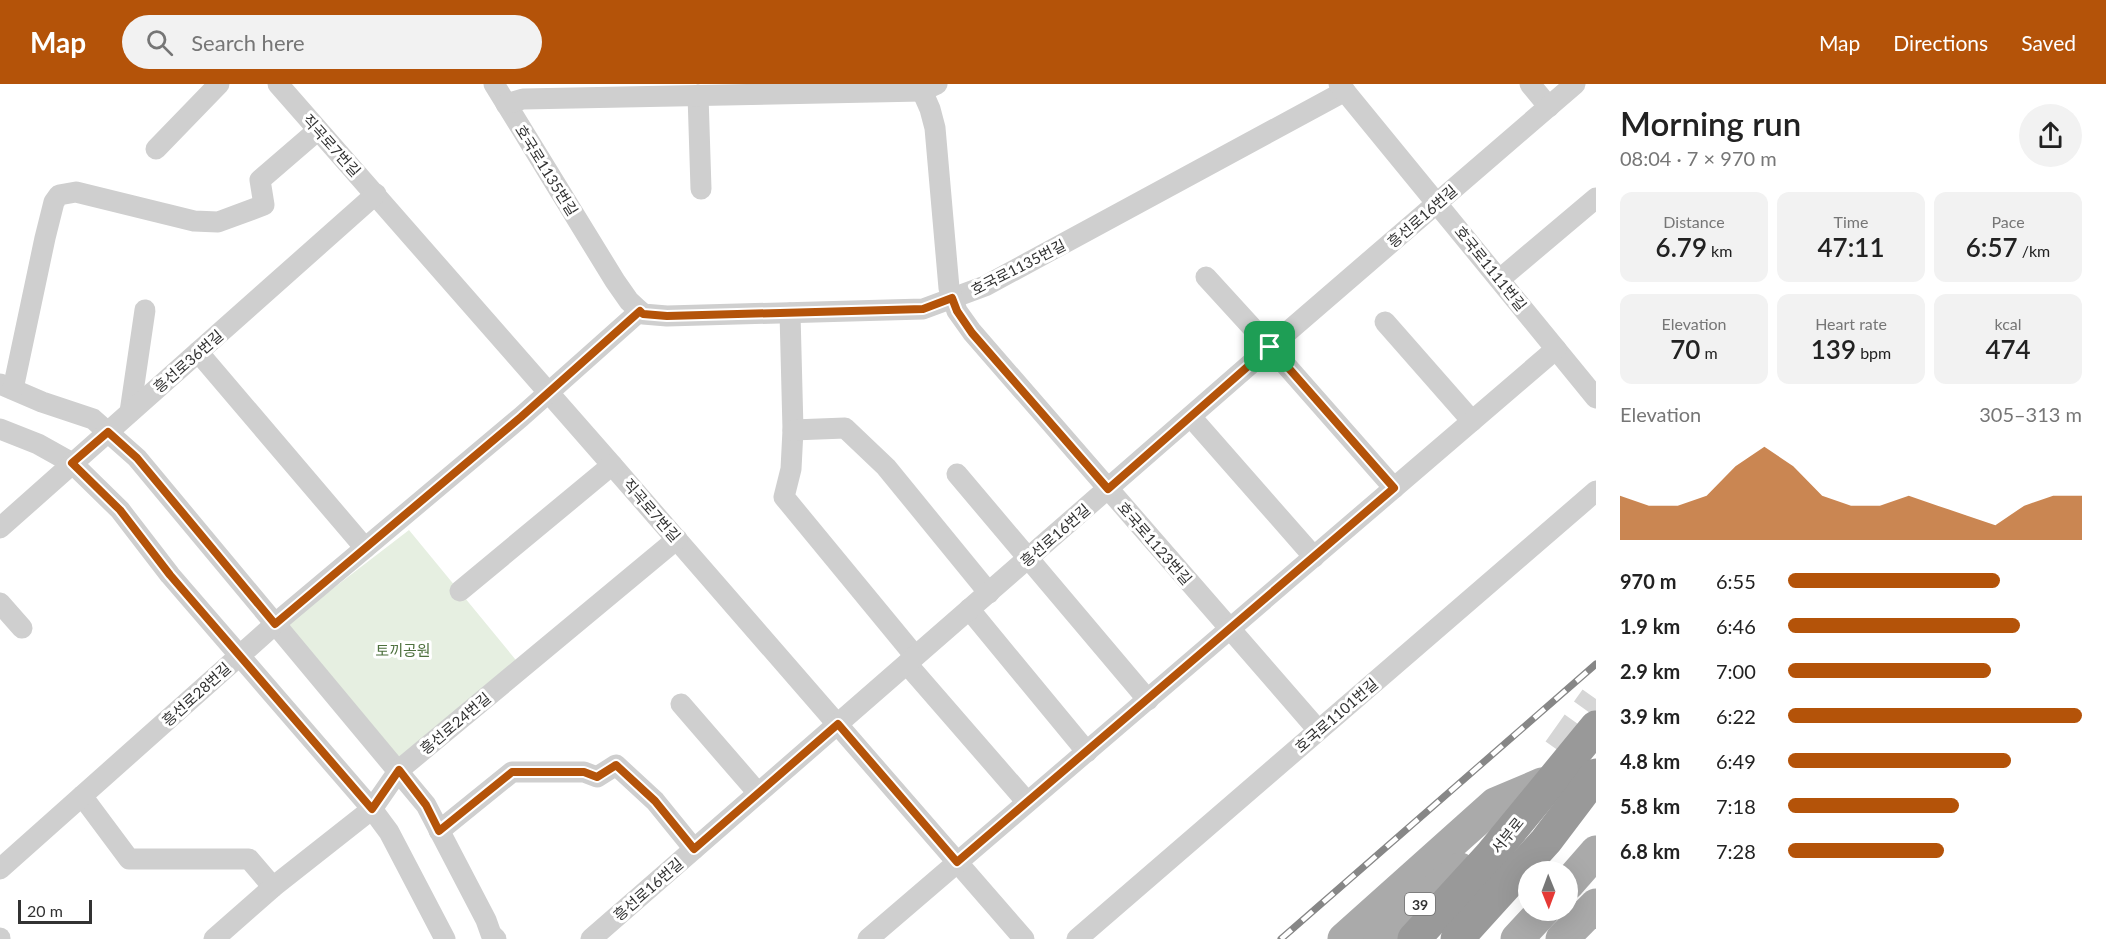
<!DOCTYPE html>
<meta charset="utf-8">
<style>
body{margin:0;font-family:Lato,"Noto Sans KR",sans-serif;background:#f2f2f2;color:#222;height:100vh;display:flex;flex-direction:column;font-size:22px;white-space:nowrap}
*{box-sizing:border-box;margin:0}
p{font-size:20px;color:#767676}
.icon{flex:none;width:33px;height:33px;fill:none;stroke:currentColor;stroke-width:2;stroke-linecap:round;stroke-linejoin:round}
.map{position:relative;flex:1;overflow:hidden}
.sheet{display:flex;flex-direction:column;background:#fff;width:510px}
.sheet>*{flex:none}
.needle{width:39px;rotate:179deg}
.fabs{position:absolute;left:1518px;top:777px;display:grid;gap:12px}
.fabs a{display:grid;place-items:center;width:60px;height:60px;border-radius:50%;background:#fff;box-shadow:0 6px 24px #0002;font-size:30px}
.scale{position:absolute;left:18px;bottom:15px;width:74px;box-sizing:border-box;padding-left:6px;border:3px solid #323232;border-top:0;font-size:16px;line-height:21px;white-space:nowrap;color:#323232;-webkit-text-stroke:4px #fff;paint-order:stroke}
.pin{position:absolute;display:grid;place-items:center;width:51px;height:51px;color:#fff;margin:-26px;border-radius:12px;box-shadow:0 3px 9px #0006}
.round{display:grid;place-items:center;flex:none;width:63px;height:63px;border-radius:32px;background:#f2f2f2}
.headline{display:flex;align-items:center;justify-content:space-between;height:102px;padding:0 24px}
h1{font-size:33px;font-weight:600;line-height:45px}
.stats{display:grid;grid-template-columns:repeat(3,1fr);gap:9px;height:102px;padding:6px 24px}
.stats div{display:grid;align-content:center;border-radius:12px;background:#f2f2f2;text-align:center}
.stats b{font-size:26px;font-weight:600}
.stats small{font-size:16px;font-weight:400}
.stats p{font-size:16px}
.chart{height:168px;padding:12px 24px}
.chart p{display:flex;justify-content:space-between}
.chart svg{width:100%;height:108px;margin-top:6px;fill:#b45309;opacity:.7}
ul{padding:0 24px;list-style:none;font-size:20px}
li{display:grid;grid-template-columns:96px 72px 1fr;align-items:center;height:45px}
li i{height:15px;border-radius:8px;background:#b45309}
header{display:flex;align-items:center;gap:36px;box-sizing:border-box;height:84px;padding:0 30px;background:#b45309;color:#fff}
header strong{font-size:28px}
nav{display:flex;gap:33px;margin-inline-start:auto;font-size:21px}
.search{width:420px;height:54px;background:#f2f2f2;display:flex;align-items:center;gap:15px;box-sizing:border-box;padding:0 21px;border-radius:33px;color:#767676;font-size:22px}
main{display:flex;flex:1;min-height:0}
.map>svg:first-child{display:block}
.green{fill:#e6efe1}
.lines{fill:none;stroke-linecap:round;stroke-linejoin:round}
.primary-tunnel{stroke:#d6d6d6;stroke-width:33;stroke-dasharray:33 16;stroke-linecap:butt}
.street{stroke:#cfcfcf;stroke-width:21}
.primary{stroke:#aaa;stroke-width:33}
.rail-casing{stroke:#878787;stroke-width:7}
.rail{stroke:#fff;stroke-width:4.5;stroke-dasharray:14;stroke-linecap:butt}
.highway-bridge{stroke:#999;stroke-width:33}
.route-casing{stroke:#fff;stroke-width:12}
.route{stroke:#b45309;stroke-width:8}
.labels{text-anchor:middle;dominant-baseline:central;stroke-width:6;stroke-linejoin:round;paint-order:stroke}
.shield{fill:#fff;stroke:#707070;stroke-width:1.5}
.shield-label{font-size:14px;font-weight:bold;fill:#323232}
.street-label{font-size:15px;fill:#323232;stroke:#fff}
.park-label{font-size:15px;fill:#4d703d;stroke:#fff}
</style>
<header>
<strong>Map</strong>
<div class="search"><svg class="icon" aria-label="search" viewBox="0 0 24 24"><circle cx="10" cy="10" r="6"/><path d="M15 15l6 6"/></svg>Search here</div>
<nav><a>Map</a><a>Directions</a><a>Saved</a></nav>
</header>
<main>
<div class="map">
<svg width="1596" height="855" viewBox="0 0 1596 855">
<rect width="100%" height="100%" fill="#fff"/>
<path class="green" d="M409 446 520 581 393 679 279 546Z"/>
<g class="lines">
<path class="primary-tunnel" d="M1559 667 1596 615"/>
<g class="street">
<path d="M278 0 612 381 1024 855"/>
<path d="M494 0 615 197 629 217 643 230 667 232 923 225 985 202 1345 7"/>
<path d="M919 0 930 25 935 44 949 204 957 227 972 248 1318 646"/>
<path d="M1339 0 1596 314"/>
<path d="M1530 0 1549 23"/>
<path d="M698 11 701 105"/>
<path d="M506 20 523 15 922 7 937 0"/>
<path d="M156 65 219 0"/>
<path d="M1206 193 1270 263 1394 404"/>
<path d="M1500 195 1596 114"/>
<path d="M790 229 793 346 791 385 784 413 915 572"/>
<path d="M1385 238 1472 337"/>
<path d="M198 268 365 464"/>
<path d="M0 300 42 318 93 335 137 374 426 721 486 836 491 850 496 855"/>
<path d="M13 305 45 154 54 118 59 111 76 108 194 137 218 138 264 121 260 96 318 46"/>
<path d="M130 328 145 226"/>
<path d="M1191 333 1314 473"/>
<path d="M0 345 38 360 72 379 120 426 170 491 372 725 389 748 445 855"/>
<path d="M793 346 845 344 886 383 989 509"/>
<path d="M957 390 1148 616"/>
<path d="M0 444 376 110"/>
<path d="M460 507 612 381"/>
<path d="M0 519 22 544"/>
<path d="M969 525 1087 668"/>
<path d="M907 580 1027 718"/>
<path d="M681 620 758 709"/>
<path d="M82 712 129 775H249L273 803"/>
<path d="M439 747 512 688H584L597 693 616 681 655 717 694 765"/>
<path d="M0 785 283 533 521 333 640 227"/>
<path d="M0 854V855"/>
<path d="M214 855 273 803 372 725 399 686 677 455"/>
<path d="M591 855 1270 263 1575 0"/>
<path d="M868 855 1556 265"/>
<path d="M1077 855 1596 407"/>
</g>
<g class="primary">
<path d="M1568 800 1596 768"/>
<path d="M1344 855 1495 720 1542 700 1562 698"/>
<path d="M1380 855 1460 785"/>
<path d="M1517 855 1544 826"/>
<path d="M1562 855 1596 821"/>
</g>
<g class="rail-casing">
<path id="rail" d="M1281 855 1596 580"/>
</g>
<use href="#rail" class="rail"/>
<g class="highway-bridge">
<path d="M1414 855 1490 772 1596 643"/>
<path d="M1457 855 1546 757 1596 691"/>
</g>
</g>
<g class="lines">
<g class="route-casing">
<path id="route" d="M952 214 957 227 972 249 1108 405 1270 263 1394 404 957 778 838 640 694 765 655 717 616 681 597 693 584 688H512L439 747 426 721 399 686 372 725 170 491 120 426 72 379 108 348 137 374 275 540 521 333 640 227 643 230 667 232 923 225Z"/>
</g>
<use href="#route" class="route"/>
</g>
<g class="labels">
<rect class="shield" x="1405" y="809" width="30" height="22" rx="4.5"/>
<g class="shield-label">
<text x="1420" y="820">39</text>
</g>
<g class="street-label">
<text transform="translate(332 61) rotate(48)">직곡로7번길</text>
<text transform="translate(547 86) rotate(58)">호국로1135번길</text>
<text transform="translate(1422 132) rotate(-41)">흥선로16번길</text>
<text transform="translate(1018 183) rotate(-27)">호국로1135번길</text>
<text transform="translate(1491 184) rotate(51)">호국로1111번길</text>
<text transform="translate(188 277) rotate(-41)">흥선로36번길</text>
<text transform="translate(652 426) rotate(49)">직곡로7번길</text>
<text transform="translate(1055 451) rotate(-41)">흥선로16번길</text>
<text transform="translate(1155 459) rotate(49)">호국로1123번길</text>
<text transform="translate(196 610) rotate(-42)">흥선로28번길</text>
<text transform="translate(1336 631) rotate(-41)">호국로1101번길</text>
<text transform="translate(455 639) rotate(-40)">흥선로24번길</text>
<text transform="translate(1507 751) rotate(-51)">서부로</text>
<text transform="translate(648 805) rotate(-41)">흥선로16번길</text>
</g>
<g class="park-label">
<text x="403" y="566">토끼공원</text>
</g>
</g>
</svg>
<div class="fabs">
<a><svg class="needle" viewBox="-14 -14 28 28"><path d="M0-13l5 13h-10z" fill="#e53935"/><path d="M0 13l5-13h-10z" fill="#767676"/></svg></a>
</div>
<div class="scale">20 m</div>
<div class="pin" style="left:1270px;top:263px;background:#1e9e55"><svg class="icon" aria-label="arrive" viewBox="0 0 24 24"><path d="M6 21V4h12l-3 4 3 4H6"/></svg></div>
</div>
<section class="sheet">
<div class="headline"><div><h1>Morning run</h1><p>08:04 · 7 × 970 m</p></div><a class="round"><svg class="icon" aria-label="share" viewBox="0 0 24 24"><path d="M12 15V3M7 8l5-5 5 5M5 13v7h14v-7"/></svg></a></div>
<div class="stats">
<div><p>Distance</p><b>6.79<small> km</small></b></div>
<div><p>Time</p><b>47:11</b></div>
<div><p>Pace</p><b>6:57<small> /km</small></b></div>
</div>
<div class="stats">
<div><p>Elevation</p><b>70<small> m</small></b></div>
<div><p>Heart rate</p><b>139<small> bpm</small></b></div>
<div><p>kcal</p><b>474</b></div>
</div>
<div class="chart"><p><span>Elevation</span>305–313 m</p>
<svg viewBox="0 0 160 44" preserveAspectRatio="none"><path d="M0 44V26L10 30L20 30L30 26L40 14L50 6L60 14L70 26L80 30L90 30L100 26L110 30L120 34L130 38L140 30L150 26L160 26V44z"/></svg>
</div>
<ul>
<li><b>970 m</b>6:55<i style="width:72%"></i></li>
<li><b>1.9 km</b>6:46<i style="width:79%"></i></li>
<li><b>2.9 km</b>7:00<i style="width:69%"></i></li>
<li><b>3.9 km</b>6:22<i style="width:100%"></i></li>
<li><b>4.8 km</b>6:49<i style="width:76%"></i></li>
<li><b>5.8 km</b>7:18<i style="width:58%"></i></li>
<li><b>6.8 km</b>7:28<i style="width:53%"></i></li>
</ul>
</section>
</main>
